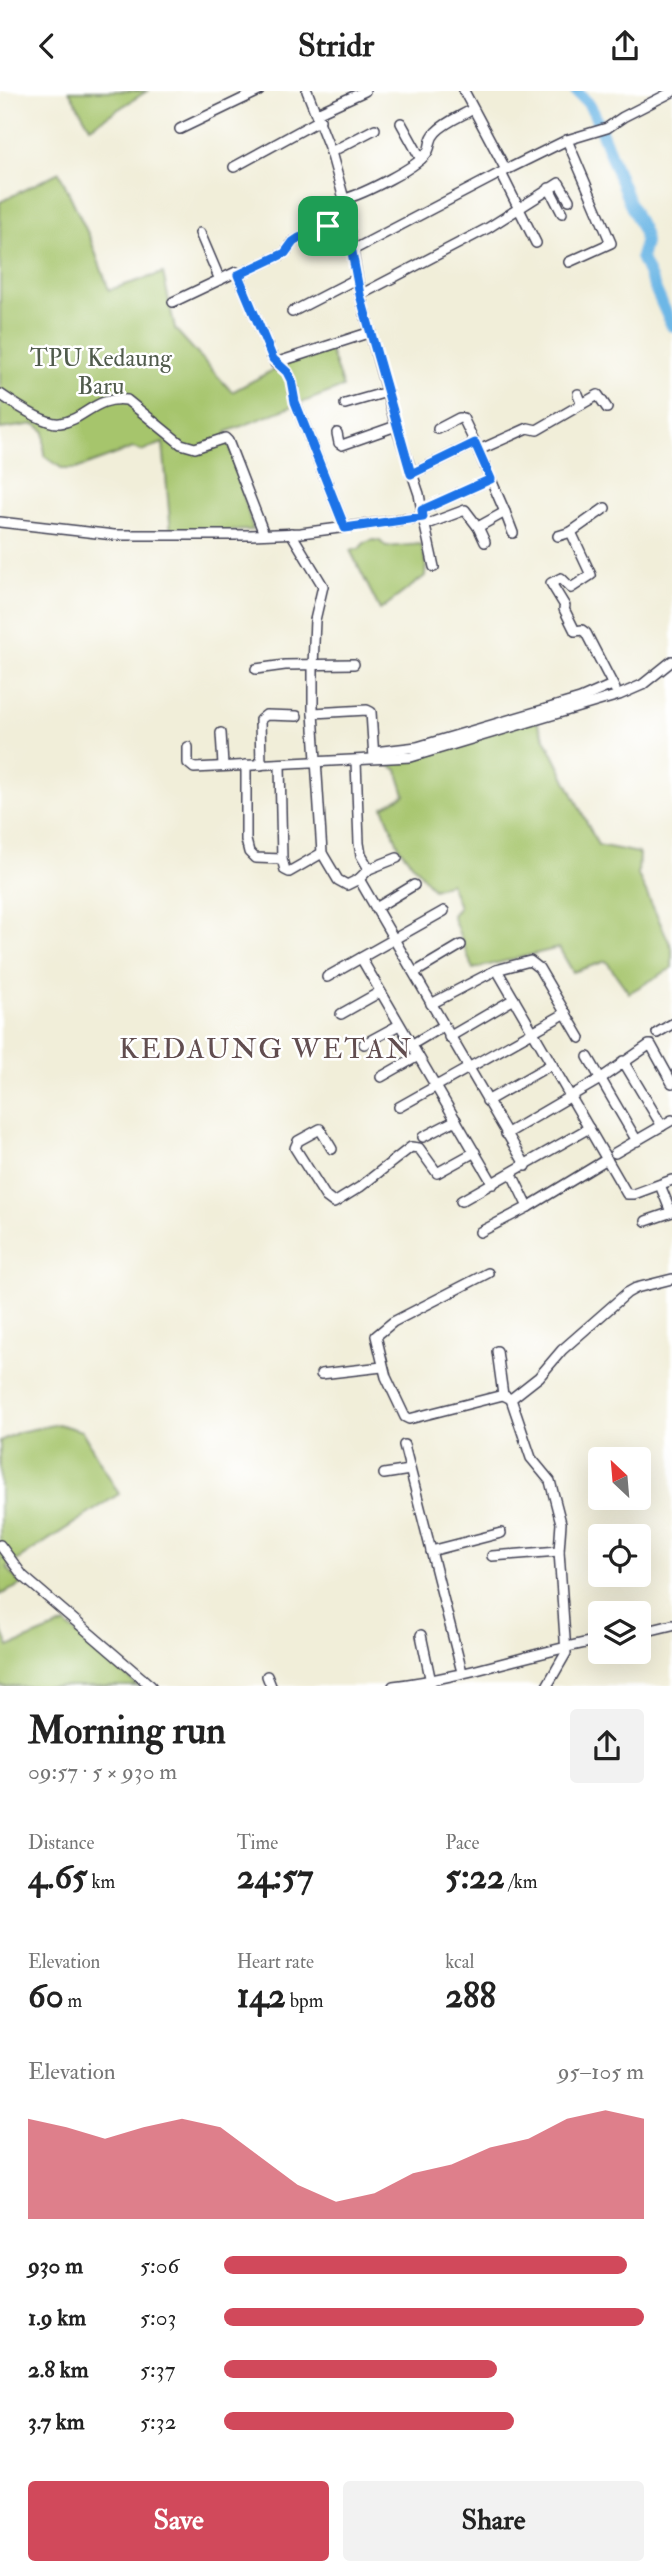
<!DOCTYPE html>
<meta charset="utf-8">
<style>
body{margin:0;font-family:"IM FELL Double Pica",serif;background:#f2f2f2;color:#222;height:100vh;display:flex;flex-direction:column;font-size:26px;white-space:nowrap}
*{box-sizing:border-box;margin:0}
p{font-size:23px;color:#767676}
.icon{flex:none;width:38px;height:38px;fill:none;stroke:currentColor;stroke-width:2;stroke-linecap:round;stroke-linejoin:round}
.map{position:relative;height:1595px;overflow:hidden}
.panel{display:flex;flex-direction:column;background:#fff;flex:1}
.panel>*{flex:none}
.needle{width:46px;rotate:334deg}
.tools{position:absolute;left:588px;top:1356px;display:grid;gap:14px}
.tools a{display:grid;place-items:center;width:63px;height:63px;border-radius:7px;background:#fff;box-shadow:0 7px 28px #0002;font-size:35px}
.pin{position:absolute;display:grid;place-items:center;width:60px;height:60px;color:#fff;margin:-30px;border-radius:14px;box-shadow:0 4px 10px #0006}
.round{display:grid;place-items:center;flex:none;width:74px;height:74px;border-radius:7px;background:#f2f2f2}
.headline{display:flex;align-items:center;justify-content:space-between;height:119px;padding:0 28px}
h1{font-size:38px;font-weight:800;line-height:52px}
.stats{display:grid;grid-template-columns:repeat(3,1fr);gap:10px;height:119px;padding:7px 28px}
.stats div{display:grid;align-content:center}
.stats b{font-size:35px;font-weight:800}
.stats small{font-size:19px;font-weight:400}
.stats p{font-size:19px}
.chart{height:196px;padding:14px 28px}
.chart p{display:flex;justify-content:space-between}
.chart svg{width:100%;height:126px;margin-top:7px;fill:#d1495b;opacity:.7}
.button{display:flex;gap:14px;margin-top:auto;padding:14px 28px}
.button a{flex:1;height:80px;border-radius:7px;background:#d1495b;color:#fff;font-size:28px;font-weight:800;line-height:80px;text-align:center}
.button a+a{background:#f2f2f2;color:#222}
ul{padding:0 28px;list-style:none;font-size:23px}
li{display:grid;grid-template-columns:112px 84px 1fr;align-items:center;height:52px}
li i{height:18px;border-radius:9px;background:#d1495b}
header{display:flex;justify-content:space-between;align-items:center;height:91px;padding:0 28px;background:#fff;font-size:32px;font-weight:800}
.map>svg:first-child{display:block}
.green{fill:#a6c56c;stroke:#647454;stroke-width:2}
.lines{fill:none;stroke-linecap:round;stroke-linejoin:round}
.river{stroke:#6db7e6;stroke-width:12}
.minor-casing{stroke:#414153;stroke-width:12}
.minor{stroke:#fff;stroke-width:9}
.route-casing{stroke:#fff;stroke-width:14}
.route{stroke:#1a73e8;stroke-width:9}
.labels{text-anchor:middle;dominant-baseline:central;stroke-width:5;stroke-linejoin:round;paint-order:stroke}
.park-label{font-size:24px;fill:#505b4c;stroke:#fff}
.quarter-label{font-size:28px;letter-spacing:2px;fill:#614d4f;stroke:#fff}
</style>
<header><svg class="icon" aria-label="back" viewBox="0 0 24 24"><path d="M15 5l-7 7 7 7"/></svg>Stridr<svg class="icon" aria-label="share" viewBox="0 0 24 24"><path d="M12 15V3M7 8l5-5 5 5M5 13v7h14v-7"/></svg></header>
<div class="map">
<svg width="672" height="1595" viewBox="0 0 672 1595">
<rect width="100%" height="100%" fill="#fff"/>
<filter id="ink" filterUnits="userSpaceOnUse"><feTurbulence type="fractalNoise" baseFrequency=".0143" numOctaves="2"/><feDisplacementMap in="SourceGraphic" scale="14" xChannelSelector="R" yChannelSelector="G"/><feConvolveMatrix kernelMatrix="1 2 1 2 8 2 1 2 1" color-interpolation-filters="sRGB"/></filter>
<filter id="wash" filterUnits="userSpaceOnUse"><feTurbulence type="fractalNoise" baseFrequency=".00686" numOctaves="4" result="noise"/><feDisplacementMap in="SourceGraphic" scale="28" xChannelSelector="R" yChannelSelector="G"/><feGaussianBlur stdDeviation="1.57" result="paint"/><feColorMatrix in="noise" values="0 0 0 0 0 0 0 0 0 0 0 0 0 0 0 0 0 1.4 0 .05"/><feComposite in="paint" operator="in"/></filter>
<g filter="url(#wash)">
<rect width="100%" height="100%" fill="#f1eed9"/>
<g class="green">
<path d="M69 0H147L90 36Z"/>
<path d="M59 81 90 147 109 199 163 182 175 238 232 301 286 272 329 257 343 296 226 341 253 439 171 442 163 352 142 360 133 357 76 378H63L44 365V340L35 333 0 338V111Z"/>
<path d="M373 449 380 450 386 456 421 453 426 472 425 485 380 519 350 459 359 458 364 452Z"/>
<path d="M534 625 598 754 639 762 638 784 672 857V877L629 902 606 870 573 881 559 857 473 878 452 824 459 816 450 792 433 798 400 758 383 716 405 704 397 679 376 665 409 664Z"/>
<path d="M58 1333 82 1340 119 1403 7 1476 21 1494 0 1504V1350L19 1341Z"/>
<path d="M65 1533 138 1595H0V1535L9 1556Z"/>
</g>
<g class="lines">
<path class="river" d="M576 0 588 12 594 22 629 111 644 142 645 152 641 166 672 235"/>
</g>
</g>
<g filter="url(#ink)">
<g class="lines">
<g class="minor-casing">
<g id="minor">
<path d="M307 0 331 61 344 108 360 204 396 335 419 403 423 426"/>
<path d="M464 0 506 79"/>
<path d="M317 22 365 0"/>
<path d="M401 32 421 68"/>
<path d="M180 38 259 0"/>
<path d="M567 49 611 152 569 171"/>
<path d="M331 61 375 38"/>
<path d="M234 76 320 29"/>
<path d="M501 82 536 152"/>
<path d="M549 97 562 122"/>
<path d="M344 108C361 104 421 75 428 60 432 52 428 49 436 41 445 31 461 25 473 18"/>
<path d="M324 118 328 136"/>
<path d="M200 142 220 189"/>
<path d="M351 160 506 79 567 49 607 37 623 26 672 1"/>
<path d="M238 184 273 268 287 281 291 289 295 311 345 437"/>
<path d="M360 204 488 137 559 92 569 109"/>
<path d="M173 211 236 181 238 184 285 162 293 151 299 147 346 129"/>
<path d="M292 221 356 188"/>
<path d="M275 272 371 241"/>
<path d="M0 303C13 312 45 334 60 332 83 330 96 304 127 309L181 353 195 357 225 347 228 350 264 443"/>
<path d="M345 313 387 301"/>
<path d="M582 313 598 304 607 317"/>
<path d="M438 338 459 327H463L475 352"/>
<path d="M337 342 339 352 342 354 396 335"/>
<path d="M479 359 528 337 537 339 582 313 578 303"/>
<path d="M411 383 475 352 505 421"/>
<path d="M422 419 491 388"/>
<path d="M0 431 114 444H251L301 442 423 426 434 476"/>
<path d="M425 434 465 419 478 436 485 451"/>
<path d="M478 436 505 421 513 442"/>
<path d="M571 441 591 484 571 497 561 487 551 492 565 515 564 518 575 540 582 539 586 542 615 598"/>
<path d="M291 442 323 495 315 529 313 575V622L322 762 338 789 347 794 359 788 369 778 397 767"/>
<path d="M558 445 571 441 605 417"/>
<path d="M256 578 285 574 354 573"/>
<path d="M313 622 367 619 371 621 374 667"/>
<path d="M221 642 223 674"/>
<path d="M188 656V672L194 677 411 666 619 604 642 594 672 570"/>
<path d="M374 661 417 656 580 608 612 594"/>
<path d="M356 670 359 752 361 764 369 778"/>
<path d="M246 674V749L249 761 255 767 282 768"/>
<path d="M261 674 260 629 266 624 297 625"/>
<path d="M280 674 282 768 285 779 289 781 322 762"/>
<path d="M359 788 526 1075"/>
<path d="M376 817 414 794"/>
<path d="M361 867 493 1093"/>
<path d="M497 879 627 1103H634L672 1089"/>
<path d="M414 882 461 854"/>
<path d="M327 886 444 820"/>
<path d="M431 913 496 879 530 870 539 877 580 947"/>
<path d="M341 923 380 901"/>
<path d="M657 942 672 933"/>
<path d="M449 946 514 908"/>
<path d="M364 953 399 934"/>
<path d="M411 954 443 935"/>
<path d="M588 966 637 1050"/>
<path d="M623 970 662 1035"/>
<path d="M381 986 418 965"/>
<path d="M487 1010 552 973"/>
<path d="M399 1016 566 922"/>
<path d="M506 1043 600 988 649 954H651L672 992"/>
<path d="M423 1046 456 1029"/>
<path d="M332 1058 320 1038 298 1050 295 1057 326 1106 334 1112 360 1096 411 1056 419 1057 437 1082 475 1061"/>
<path d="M615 1062 672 1029"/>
<path d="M512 1083 528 1116"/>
<path d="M660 1094 671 1121"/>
<path d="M461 1110 589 1037"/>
<path d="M646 1130 672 1121"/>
<path d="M480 1141 528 1116 607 1068"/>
<path d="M488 1182 393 1231 376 1245 386 1286 405 1326 409 1328 503 1304 511 1308"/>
<path d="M497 1260 503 1304"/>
<path d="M321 1283 382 1276"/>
<path d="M511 1308 531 1367 550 1390 561 1432 559 1460 566 1562 547 1595"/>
<path d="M511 1308 539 1286 562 1259 627 1202 636 1197 672 1188"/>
<path d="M404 1354 462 1581"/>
<path d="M384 1383 410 1379"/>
<path d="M0 1454 23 1485 151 1595"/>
<path d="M431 1460 501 1442"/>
<path d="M492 1465 559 1460"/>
<path d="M639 1542 672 1534"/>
<path d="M421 1544 431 1591"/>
<path d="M267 1585 271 1595"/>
<path d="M393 1595C463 1587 530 1562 600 1549"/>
</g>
</g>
<use href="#minor" class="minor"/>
</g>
</g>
<g class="lines" filter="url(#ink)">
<g class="route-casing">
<path id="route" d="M346 129 360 204 411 383 475 352 491 388 422 419 423 426 345 437 295 311 291 289 287 281 273 268 238 184 285 162 293 151 299 147Z"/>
</g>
<use href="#route" class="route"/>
</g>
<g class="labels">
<g class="park-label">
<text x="101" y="267">TPU Kedaung<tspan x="101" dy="28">Baru</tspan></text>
</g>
<g class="quarter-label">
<text x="266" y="958">KEDAUNG WETAN</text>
</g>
</g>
</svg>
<div class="tools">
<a><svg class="needle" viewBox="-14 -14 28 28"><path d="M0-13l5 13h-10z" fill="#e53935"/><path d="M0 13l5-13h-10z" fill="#767676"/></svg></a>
<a><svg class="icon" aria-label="locate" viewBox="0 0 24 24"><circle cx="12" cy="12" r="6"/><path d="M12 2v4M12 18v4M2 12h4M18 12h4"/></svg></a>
<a><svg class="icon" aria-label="layers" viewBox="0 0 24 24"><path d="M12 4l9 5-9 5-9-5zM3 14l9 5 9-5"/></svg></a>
</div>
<div class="pin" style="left:328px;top:135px;background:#1e9e55"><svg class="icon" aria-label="arrive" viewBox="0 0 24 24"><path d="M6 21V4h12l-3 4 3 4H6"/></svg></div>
</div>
<section class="panel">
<div class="headline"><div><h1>Morning run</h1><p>09:57 · 5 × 930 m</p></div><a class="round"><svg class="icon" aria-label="share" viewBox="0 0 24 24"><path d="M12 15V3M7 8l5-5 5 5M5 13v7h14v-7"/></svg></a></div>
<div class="stats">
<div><p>Distance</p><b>4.65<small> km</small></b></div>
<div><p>Time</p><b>24:57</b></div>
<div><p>Pace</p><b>5:22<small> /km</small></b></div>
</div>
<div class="stats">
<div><p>Elevation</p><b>60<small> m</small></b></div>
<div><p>Heart rate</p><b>142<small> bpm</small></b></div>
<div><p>kcal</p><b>288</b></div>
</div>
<div class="chart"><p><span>Elevation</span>95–105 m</p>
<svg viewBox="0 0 160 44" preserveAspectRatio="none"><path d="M0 44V9L10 12L20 16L30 12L40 9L50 12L60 22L70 32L80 38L90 35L100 28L110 25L120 19L130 16L140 9L150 6L160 9V44z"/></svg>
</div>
<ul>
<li><b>930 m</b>5:06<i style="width:96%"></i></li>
<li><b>1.9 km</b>5:03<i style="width:100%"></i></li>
<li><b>2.8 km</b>5:37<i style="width:65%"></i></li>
<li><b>3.7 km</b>5:32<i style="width:69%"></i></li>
</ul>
<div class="button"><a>Save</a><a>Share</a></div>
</section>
